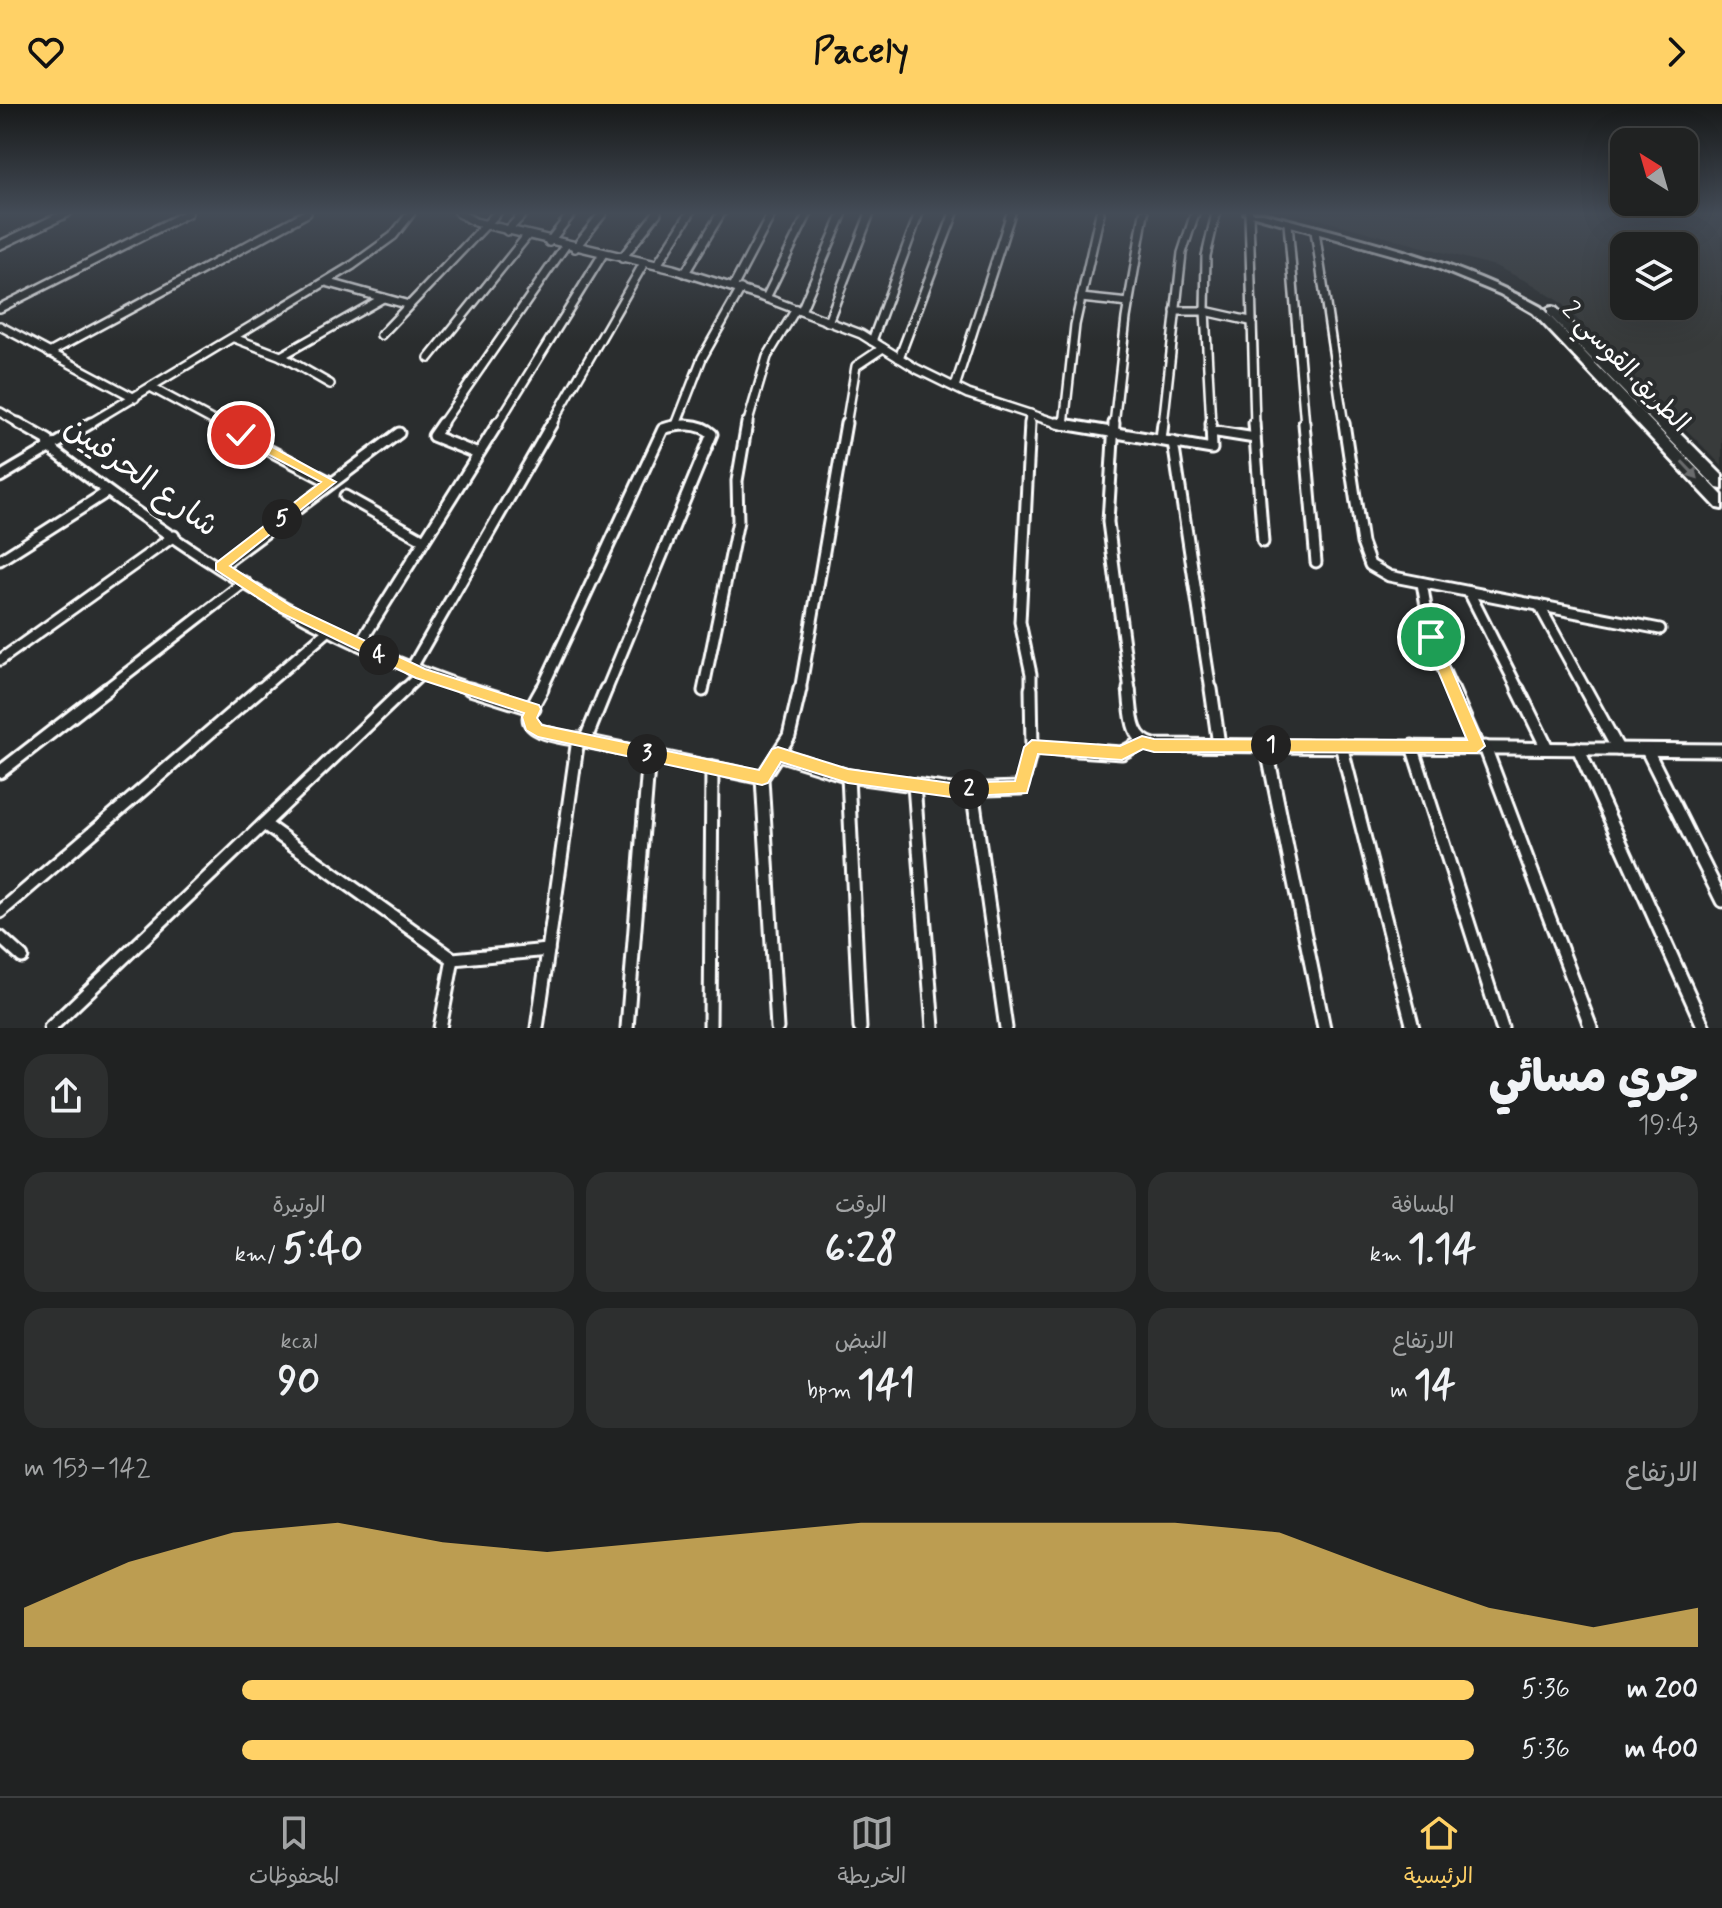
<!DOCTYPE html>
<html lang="ar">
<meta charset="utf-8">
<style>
body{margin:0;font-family:Mynerve,"Playpen Sans Arabic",sans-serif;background:#2d2f2f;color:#f1f3f6;direction:rtl;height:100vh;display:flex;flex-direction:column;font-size:30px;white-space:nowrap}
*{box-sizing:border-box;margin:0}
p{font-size:26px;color:#a2a4a5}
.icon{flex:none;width:44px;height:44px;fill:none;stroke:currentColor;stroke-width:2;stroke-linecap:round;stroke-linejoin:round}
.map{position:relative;height:924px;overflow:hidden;direction:ltr}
.sheet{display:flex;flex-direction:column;background:#202222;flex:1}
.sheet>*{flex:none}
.needle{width:52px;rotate:323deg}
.tools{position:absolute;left:1610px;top:24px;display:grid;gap:16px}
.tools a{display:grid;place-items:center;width:88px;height:88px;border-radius:16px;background:#202222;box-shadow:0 8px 32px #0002,0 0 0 2px #3d3f40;font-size:40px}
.pin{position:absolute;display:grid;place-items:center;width:68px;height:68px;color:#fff;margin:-34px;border:4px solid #fff;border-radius:50%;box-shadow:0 2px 8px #0007}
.km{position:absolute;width:40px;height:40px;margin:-20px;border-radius:50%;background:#222;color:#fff;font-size:22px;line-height:40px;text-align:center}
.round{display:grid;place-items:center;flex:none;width:84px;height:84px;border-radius:24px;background:#2d2f2f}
.summary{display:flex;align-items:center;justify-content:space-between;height:136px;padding:0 24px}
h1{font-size:44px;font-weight:800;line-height:60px}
.metrics{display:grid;grid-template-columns:repeat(3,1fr);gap:12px;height:136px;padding:8px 24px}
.metrics div{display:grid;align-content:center;border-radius:20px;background:#2d2f2f;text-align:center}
.metrics b{font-size:40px;font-weight:800}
.metrics small{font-size:22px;font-weight:400}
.metrics p{font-size:22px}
.chart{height:224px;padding:16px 24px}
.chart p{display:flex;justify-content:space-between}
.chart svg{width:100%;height:144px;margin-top:8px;fill:#ffd166;opacity:.7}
ul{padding:0 24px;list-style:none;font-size:26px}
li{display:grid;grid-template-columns:128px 96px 1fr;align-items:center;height:60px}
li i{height:20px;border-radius:10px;background:#ffd166}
header{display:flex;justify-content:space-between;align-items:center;height:104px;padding:0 24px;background:#ffd166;color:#111;font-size:36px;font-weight:800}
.tab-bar{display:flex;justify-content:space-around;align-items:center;height:112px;border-top:2px solid #3d3f40;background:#202222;font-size:22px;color:#a2a4a5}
.tab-bar a{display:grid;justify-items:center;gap:4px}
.tab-bar .current{color:#ffd166}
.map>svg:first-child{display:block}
.built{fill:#373a3b;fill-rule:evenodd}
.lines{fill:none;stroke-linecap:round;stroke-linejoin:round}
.street-far2-casing{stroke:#fff;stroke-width:12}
.street-far1-casing{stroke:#fff;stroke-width:15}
.street-casing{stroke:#fff;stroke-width:17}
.highway-casing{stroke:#fff;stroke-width:6}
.street-far2{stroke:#2a2d2e;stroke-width:7}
.street-far1{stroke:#2a2d2e;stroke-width:9}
.street{stroke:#2a2d2e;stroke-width:11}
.highway{fill:#2a2d2e;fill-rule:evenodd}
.oneway{fill:#6a6c6d}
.route{fill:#ffd166;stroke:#fff;stroke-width:2}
.labels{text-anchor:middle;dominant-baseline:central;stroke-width:8;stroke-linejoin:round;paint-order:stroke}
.far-street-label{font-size:26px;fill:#fff;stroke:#2a2d2e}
.street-label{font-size:32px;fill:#fff;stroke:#2a2d2e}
</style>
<header><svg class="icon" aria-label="forward" viewBox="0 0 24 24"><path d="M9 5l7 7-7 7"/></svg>Pacely<svg class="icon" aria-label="heart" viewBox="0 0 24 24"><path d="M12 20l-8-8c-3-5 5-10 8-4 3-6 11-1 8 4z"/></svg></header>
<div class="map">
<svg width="1722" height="924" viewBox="0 0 1722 924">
<rect width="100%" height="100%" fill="#2a2d2e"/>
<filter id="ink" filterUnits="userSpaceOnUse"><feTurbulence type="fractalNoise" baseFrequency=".0125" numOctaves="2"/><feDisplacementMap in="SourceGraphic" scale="16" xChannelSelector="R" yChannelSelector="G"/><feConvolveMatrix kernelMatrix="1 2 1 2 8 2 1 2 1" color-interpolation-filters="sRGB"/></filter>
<g filter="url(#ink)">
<path class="built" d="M1295 109H1722V362L1561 199 1534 181 1495 162ZM1624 142H1684V202H1624Z"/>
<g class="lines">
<g class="street-far2-casing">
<g id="street-far2">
<path d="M459 109 475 118 673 165 766 194 861 230 917 265 968 290 1063 321"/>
<path d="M1249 109 1255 321"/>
<path d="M1288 119 1305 321"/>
<path d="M507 127 524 109"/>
<path d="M1315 127 1344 321"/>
<path d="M549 138 572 109"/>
<path d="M0 141 67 109"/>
<path d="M575 144 603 109"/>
<path d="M622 154 657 109"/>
<path d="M657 161 690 109"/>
<path d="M685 169 721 109"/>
<path d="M326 178 409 201"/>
<path d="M733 183 772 109"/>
<path d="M766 194 808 109"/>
<path d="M1081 194 1129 199"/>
<path d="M0 204 188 109"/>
<path d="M801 207 843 109"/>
<path d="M1175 207H1205L1250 217"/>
<path d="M828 218 870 109"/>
<path d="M0 222 135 294"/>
<path d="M381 231 497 109"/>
<path d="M234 234 281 252 330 280"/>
<path d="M872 237 919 109"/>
<path d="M49 249 307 109"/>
<path d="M281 252 383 194"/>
<path d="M429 254 527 132"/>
<path d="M899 254 954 109"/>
<path d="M955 283 1011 109"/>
<path d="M152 284 221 321"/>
<path d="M0 308 22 321"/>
<path d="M87 321 353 161 393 132 411 109"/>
<path d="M441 321 565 142"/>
<path d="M497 321 603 150"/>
<path d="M551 321 644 159"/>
<path d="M676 321 702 254 741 185"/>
<path d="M747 321 767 253 796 205"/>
<path d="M846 321 856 262 883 244"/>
<path d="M1029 321 1030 310"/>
<path d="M1064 321 1075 221 1100 109"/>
<path d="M1114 321 1126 214 1144 109"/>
<path d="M1163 321 1182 149 1195 109"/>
<path d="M1211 321 1205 207 1206 152 1216 109"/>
</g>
</g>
<g class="street-far1-casing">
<g id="street-far1">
<path d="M18 319 48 336 49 343C178 443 319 538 477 587"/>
<path d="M217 319 330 378"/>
<path d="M442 319 433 332 478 350"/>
<path d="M1030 319 1020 518 1031 570V587"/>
<path d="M1057 319 1212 345 1211 319"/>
<path d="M1114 319 1108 418 1130 587"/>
<path d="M1254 319 1263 438"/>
<path d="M1304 319 1316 458"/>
<path d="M1344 319 1362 439 1370 461 1389 472 1660 525"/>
<path d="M1211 327 1255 334"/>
<path d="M1161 336 1163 319"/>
<path d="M1173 338 1211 587"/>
<path d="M0 373 91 319"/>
<path d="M345 392 424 436"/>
<path d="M0 456 107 388"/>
<path d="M221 462 399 329"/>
<path d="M1422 479 1433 543 1453 587"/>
<path d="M1469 488 1519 587"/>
<path d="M1539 501 1586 587"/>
<path d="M359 541 498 319"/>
<path d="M0 556 174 432"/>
<path d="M411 565 552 319"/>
<path d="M104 587 245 478"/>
<path d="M258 587 328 527"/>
<path d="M403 587 421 570"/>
<path d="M541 587 663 325C678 320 700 318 712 330L606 587"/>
<path d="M703 587 738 417 737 377 747 319"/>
<path d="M800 587 846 319"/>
</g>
</g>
<g class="street-casing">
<g id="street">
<path d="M470 585 534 605"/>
<path d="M542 585C538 593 529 606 529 614 529 631 572 634 585 637"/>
<path d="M1129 585C1132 608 1129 635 1154 641L1722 646"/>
<path d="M1211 585 1219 641"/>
<path d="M1452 585 1477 642"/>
<path d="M1518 585 1547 644"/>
<path d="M1585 585 1618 645"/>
<path d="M585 637 762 674"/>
<path d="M585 637 606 585"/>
<path d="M1266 641 1324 924"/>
<path d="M1341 641 1413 924"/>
<path d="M1412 642 1502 924"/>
<path d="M1032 643 1122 649 1142 638"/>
<path d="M1485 643 1591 924"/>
<path d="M1578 644 1704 924"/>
<path d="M1647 646 1722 797"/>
<path d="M778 650 848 672 951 686 1021 684 1032 643 1031 585"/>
<path d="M0 668 107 585"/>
<path d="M848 672 860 924"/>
<path d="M914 681 933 924"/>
<path d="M972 685 1006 924"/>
<path d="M264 720 453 855 548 846"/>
<path d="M0 808 260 585"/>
<path d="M0 833 22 853"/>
<path d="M50 924 405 585"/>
<path d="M440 924 453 855"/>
<path d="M537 924 578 635"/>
<path d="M627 924 649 650"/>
<path d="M710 924 712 664"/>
<path d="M777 924 762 674 789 632 800 585"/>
</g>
</g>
<g class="highway-casing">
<g id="highway">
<path d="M1244 109H1263C1359 134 1454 155 1541 203L1722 391V405L1717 404 1533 209 1500 190 1430 161Z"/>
<path d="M1552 203 1556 204 1722 371V385L1717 384 1548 210V204Z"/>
</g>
</g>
<use href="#street-far2" class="street-far2"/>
<use href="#street-far1" class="street-far1"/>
<use href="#street" class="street"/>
<use href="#highway" class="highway"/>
</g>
<defs><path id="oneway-solid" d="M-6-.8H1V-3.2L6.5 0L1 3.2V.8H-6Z" transform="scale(2)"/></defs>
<use class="oneway" href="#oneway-solid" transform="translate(1690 366) rotate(47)"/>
</g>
<linearGradient id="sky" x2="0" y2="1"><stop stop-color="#171919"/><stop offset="0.46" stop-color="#444c57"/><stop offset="1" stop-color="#444c57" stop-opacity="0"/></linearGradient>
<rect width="1722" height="238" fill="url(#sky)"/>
<path class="route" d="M237 328H245L336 378 230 462 291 502 425 565 539 601 541 605 537 614 542 621 759 666 772 645 778 643 848 665 951 679 1015 677 1024 643 1032 636 1120 642 1142 632 1154 635 1467 636 1424 533 1431 527 1438 533 1485 642 1477 649 1154 648 1143 645 1122 656 1038 650 1027 689 951 693 848 679 781 658 768 679 762 681 538 633 526 626 522 613 524 609 416 574 281 509 216 466V459L321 378 237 334Z"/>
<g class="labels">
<g class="far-street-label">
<text transform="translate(1625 263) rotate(46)">الطريق القوسي 2</text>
</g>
<g class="street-label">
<text transform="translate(141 373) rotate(36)">شارع الحرفيين</text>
</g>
</g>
</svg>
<div class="tools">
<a><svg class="needle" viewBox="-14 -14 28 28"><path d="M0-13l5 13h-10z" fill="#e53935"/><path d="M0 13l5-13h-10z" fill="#a2a4a5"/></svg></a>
<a><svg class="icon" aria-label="layers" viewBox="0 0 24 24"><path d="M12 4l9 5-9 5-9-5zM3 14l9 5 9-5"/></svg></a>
</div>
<div class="pin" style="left:1431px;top:533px;background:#1e9e55"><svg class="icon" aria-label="arrive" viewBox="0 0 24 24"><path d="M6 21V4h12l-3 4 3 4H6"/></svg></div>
<div class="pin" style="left:241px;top:331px;background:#d93025"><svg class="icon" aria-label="check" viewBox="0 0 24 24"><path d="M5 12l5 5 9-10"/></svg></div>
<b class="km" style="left:1271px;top:641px">1</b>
<b class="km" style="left:969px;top:685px">2</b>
<b class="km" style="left:647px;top:650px">3</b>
<b class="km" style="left:379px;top:551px">4</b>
<b class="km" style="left:282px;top:415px">5</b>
</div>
<section class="sheet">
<div class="summary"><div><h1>جري مسائي</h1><p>19:43</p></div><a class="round"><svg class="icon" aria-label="share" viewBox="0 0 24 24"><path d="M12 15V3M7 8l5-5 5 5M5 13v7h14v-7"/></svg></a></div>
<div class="metrics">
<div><p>المسافة</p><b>1.14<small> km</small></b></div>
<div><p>الوقت</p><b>6:28</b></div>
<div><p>الوتيرة</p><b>5:40<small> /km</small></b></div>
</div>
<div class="metrics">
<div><p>الارتفاع</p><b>14<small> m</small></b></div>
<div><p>النبض</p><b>141<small> bpm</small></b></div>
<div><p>kcal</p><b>90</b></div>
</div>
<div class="chart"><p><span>الارتفاع</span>142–153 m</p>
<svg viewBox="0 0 160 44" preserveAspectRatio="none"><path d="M0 44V32L10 18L20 9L30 6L40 12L50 15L60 12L70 9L80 6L90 6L100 6L110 6L120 9L130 21L140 32L150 38L160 32V44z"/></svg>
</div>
<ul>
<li><b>200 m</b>5:36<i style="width:85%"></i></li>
<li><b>400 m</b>5:36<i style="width:85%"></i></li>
</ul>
</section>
<nav class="tab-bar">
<a class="current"><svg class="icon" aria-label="home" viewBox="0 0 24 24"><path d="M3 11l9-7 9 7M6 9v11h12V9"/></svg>الرئيسية</a>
<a><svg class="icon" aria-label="map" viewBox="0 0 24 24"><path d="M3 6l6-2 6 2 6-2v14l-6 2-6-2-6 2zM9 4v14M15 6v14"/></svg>الخريطة</a>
<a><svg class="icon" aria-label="saved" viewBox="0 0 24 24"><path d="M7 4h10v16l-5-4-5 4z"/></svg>المحفوظات</a>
</nav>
